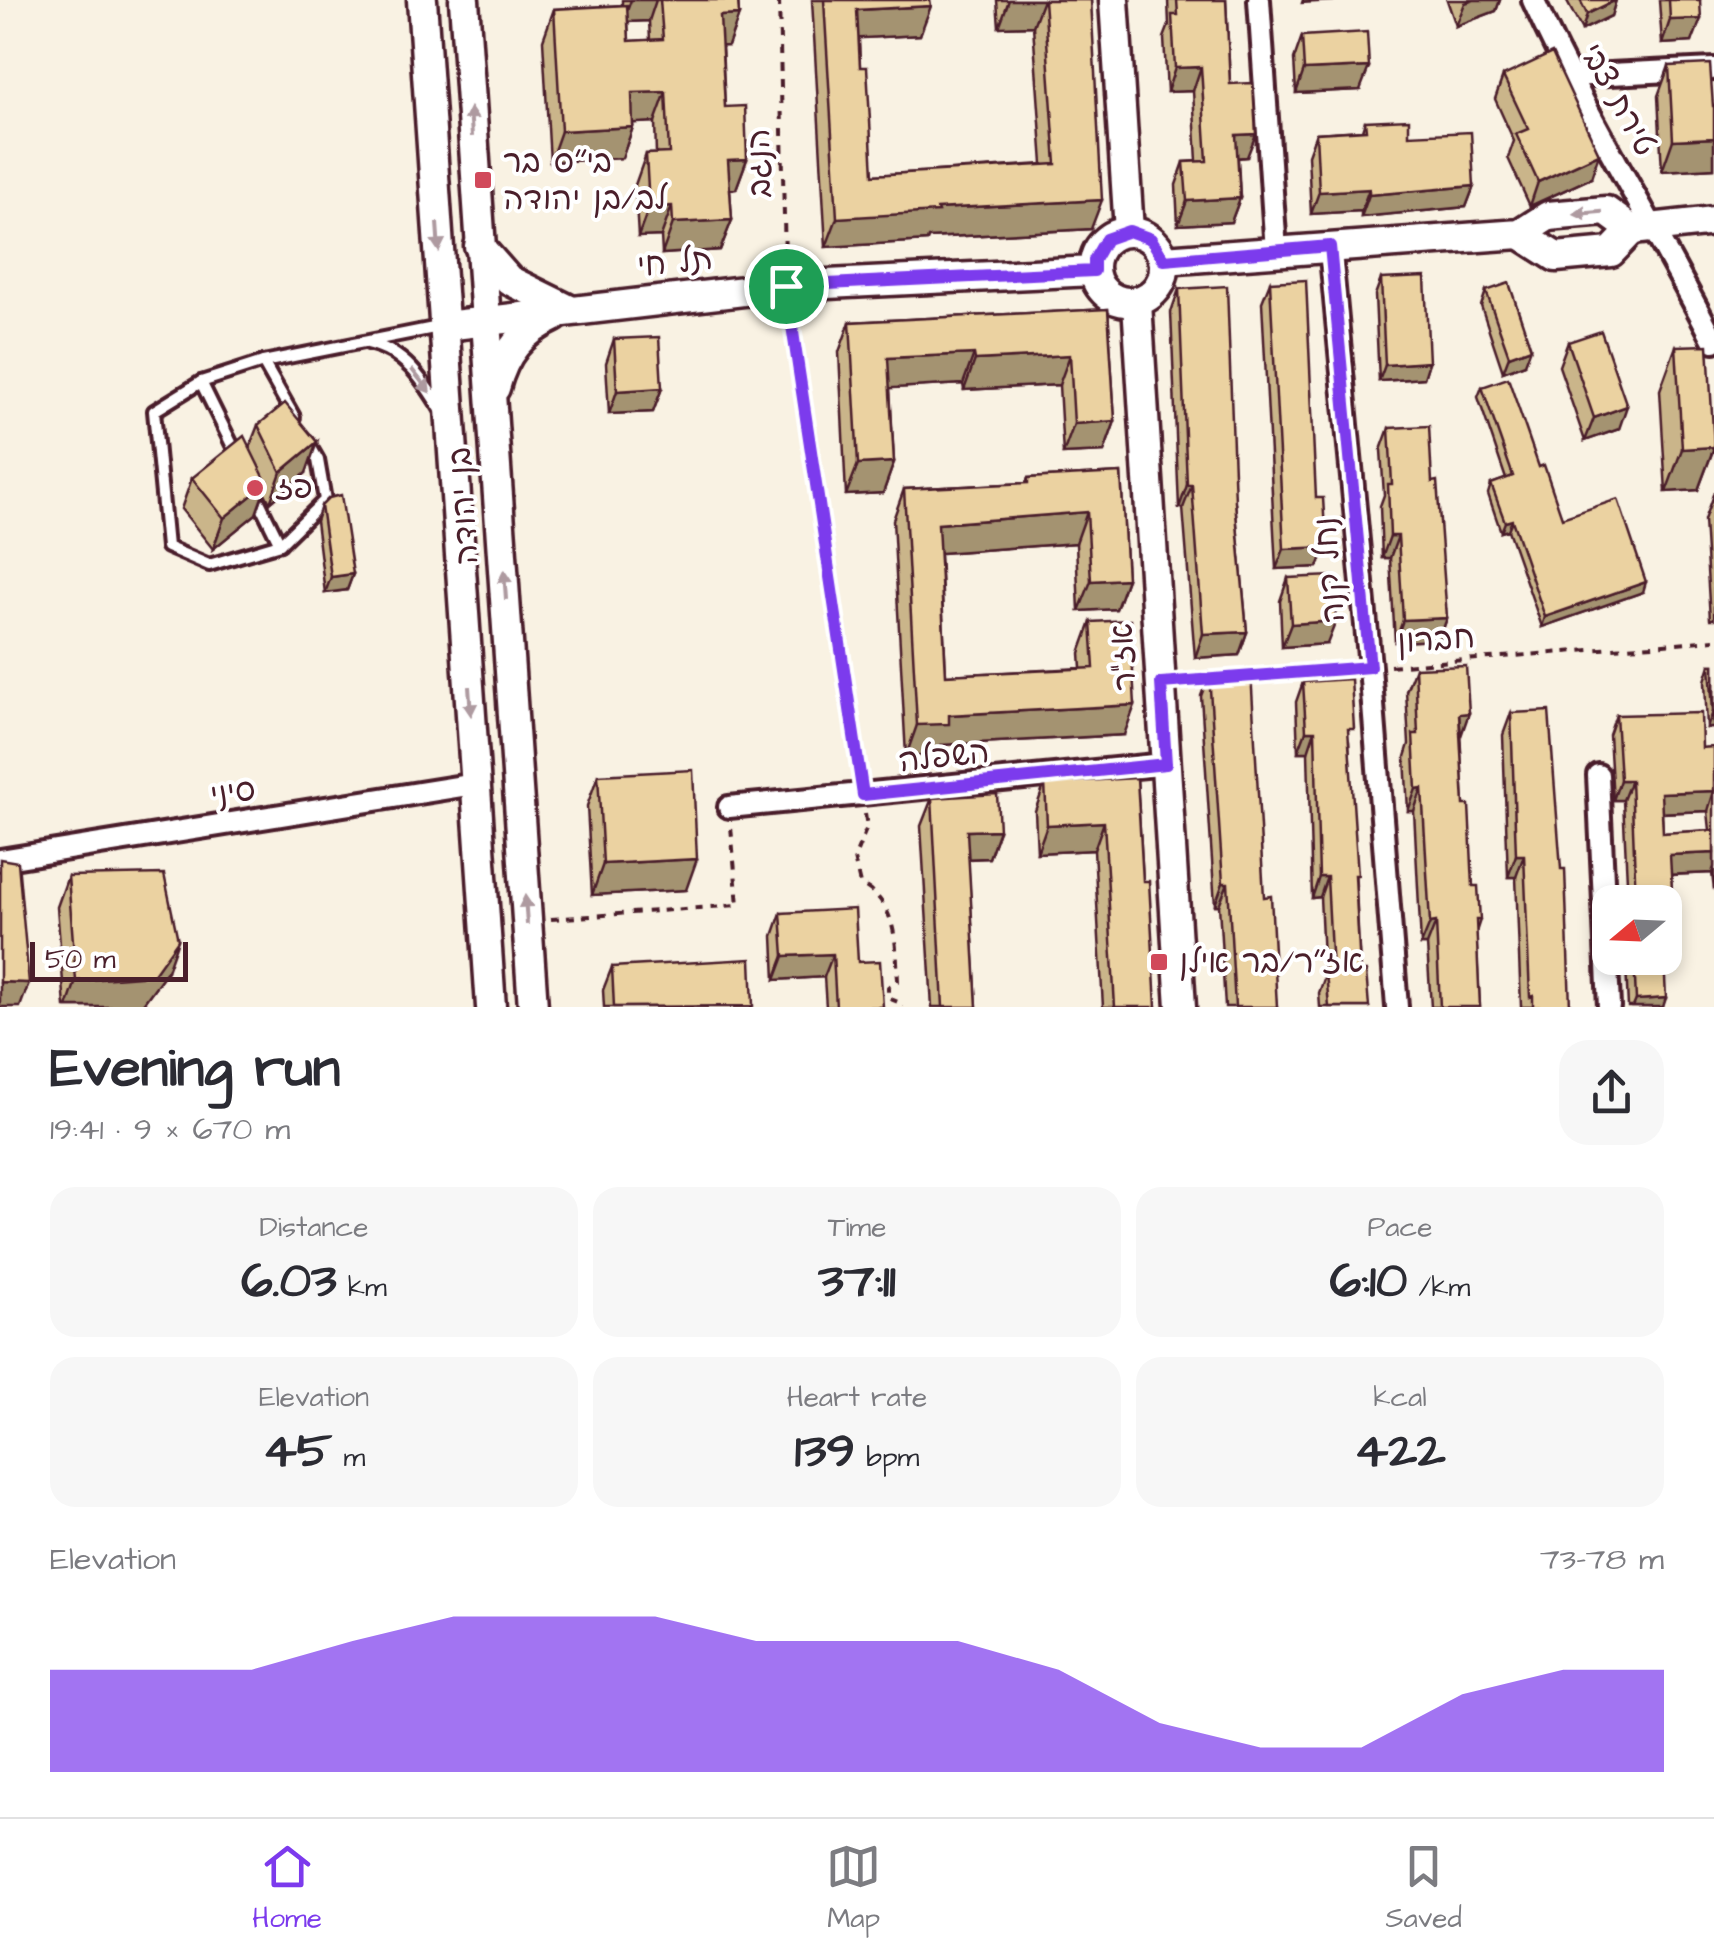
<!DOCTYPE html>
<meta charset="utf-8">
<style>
body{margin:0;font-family:"Architects Daughter","Playpen Sans Hebrew",sans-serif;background:#f7f7f7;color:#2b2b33;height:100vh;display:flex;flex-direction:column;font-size:38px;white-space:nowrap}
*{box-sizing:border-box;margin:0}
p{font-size:32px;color:#7c7c81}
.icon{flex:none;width:55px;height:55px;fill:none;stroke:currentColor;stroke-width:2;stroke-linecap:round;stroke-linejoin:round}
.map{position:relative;height:1007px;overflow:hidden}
.side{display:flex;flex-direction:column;background:#fff;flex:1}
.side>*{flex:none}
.needle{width:65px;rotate:251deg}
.controls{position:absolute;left:1592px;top:885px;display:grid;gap:20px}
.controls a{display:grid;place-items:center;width:90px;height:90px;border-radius:20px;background:#fff;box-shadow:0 5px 15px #0003;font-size:50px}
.scale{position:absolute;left:30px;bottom:25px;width:158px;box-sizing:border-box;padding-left:10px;border:5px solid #4a1f2b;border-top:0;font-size:28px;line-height:35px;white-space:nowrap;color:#4a1f2b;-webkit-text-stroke:8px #fff;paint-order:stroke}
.pin{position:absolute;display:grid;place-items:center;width:85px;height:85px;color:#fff;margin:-42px;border:5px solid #fff;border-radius:50%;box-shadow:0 2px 10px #0007}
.round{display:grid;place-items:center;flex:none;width:105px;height:105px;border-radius:30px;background:#f7f7f7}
.summary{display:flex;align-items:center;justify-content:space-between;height:170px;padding:0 50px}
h1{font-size:55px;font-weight:800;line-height:75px}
.stats{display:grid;grid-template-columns:repeat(3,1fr);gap:15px;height:170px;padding:10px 50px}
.stats div{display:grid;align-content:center;border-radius:25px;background:#f7f7f7;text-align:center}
.stats b{font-size:50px;font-weight:800}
.stats small{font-size:28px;font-weight:400}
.stats p{font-size:28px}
.chart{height:280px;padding:20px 50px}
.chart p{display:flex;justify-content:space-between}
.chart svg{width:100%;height:180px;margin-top:10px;fill:#7c3aed;opacity:.7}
.tabs{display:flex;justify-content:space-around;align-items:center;height:140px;border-top:2px solid #e1e1e2;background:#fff;font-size:28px;color:#7c7c81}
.tabs a{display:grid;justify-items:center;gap:5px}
.tabs .selected{color:#7c3aed}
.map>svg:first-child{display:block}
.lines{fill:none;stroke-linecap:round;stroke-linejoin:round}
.lane-casing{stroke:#4a1f2b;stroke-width:18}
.street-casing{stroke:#4a1f2b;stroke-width:28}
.secondary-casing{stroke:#4a1f2b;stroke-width:35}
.path{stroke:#4a1f2b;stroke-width:4;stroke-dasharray:8 8;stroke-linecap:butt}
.lane{stroke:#fff;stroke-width:10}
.street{stroke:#fff;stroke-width:20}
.secondary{stroke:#fff;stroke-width:28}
.wall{fill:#cab58a;stroke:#4a1f2b;stroke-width:2.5;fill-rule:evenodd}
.shaded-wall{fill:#a49371;stroke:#4a1f2b;stroke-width:2.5}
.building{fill:#ebd2a1;stroke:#4a1f2b;stroke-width:2.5}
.oneway{fill:#ae9aa0}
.route-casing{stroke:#fff;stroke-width:20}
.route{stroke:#7c3aed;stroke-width:12}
.poi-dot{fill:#d1495b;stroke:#fff;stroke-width:4}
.labels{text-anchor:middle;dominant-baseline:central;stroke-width:8;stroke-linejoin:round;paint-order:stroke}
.street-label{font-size:32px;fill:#4a1f2b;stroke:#fff}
.poi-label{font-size:32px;fill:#4a1f2b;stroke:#fff;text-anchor:start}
</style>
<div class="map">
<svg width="1714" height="1007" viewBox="0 0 1714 1007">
<rect width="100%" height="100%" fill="#f9f2e3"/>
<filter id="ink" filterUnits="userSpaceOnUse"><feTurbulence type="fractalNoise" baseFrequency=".01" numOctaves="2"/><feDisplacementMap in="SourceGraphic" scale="20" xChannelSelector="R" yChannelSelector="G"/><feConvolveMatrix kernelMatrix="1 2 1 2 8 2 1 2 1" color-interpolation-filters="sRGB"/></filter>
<g filter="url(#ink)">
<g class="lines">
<g class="lane-casing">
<g id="lane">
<path d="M368 343C404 351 423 380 441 410"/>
<path d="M263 362 294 417"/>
<path d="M201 382 238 457"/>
<path d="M307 441 318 460 325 500 280 544 209 565 167 547 154 411 201 382 263 362 444 326"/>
<path d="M254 491 280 544"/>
</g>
</g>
<g class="street-casing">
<g id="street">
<path d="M1259 0 1276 251"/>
<path d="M1533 0C1586 117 1655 226 1714 341"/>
<path d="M1568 76 1714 69"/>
<path d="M1330 246 1370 667 1397 1007"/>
<path d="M1598 775 1609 1007"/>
<path d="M729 807 1166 764"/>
<path d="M0 860 475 784"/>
</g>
</g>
<g class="secondary-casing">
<g id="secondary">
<path d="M422 0 491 1007"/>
<path d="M464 0 533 1007"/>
<path d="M1114 0 1129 231"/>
<circle cx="1129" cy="267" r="35"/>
<path d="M1520 234 1556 257 1611 252 1632 230"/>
<path d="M479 246 509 280 568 309"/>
<path d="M1164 260 1520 234 1548 216 1606 211 1632 230 1714 221"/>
<path d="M1137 303 1181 1007"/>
<path d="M445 326 786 286 1094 271"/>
<path d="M495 388C504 353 521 332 554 317"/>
</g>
</g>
<g class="path">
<path d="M779 0 785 260"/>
<path d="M789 309 860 775"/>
<path d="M1390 666 1714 640"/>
<path d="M1250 676 1350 669"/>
<path d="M1185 681 1211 679"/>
<path d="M865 814 867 827 854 859 860 884C897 902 896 944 898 981L888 987V998L901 1003V1007"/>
<path d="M551 919 738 905 731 827"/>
</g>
<use href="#lane" class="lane"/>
<use href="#street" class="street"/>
<use href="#secondary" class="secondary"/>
</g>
<g class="wall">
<path d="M622 0H738L739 15 728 46H722L725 107 747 159 736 189 730 190 732 220 720 250 662 254 661 236 638 237 635 185 646 154H656L655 122 633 123V127L622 158 550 162 543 40 554 9 622 5ZM649 21 650 40 629 41 628 22Z"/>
<path d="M812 0H930L920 35 859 38 860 67 873 175 1043 164 1033 26 999 27 997 0H1091V229L928 238 927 241 826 247Z"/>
<path d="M1168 0H1226L1230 84 1247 157 1238 158 1240 198 1231 222 1178 225 1176 185 1184 162 1197 161 1193 91 1167 92 1164 38 1169 25Z"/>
<path d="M1447 0H1500L1496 11 1456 26Z"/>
<path d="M1566 0H1616L1611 16 1582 30Z"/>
<path d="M1659 0H1700L1692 42 1662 44Z"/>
<path d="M1302 36 1360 90 1296 93 1294 59Z"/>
<path d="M1669 66 1714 106V168L1662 171 1658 96Z"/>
<path d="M1503 76 1591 178 1530 206 1508 158 1514 141 1495 99Z"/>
<path d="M1365 121 1409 135 1474 186 1466 207 1361 217V211L1311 214 1308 155 1316 133 1362 130Z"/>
<path d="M1381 279 1429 362 1424 378 1379 381 1375 295Z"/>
<path d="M1270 282 1326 547 1318 567 1276 569 1262 302Z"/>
<path d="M1179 289 1235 502 1247 632 1239 655 1195 658 1183 508H1179L1171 312Z"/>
<path d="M1486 291 1525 364 1503 372 1481 306Z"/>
<path d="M1108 309 1115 421 1104 452 1063 454 1059 385 964 390 963 384 890 388 894 462 883 493 846 495 839 352 850 322Z"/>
<path d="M614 339 662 388 653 412 609 414 606 363Z"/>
<path d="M1568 342 1619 429 1585 441 1559 366Z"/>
<path d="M1676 346 1714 448 1698 490 1666 492 1660 390Z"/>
<path d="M1482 387 1539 467 1562 518 1643 592 1542 627 1508 530 1501 532 1488 494 1491 484 1506 479 1478 397Z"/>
<path d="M258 425 306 473 270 503 264 491 256 514 213 549 181 509 192 478 249 448Z"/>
<path d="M1389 428 1432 482 1447 618 1439 640 1395 642 1390 558H1382L1380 506 1384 495 1381 450Z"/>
<path d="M1121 473 1127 579 1116 609 1079 611 1076 543 940 553 946 675 1081 668 1080 653 1091 622 1124 735 941 745 938 754 906 756 893 520 904 489 1026 483 1028 478Z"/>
<path d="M1714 492V619H1710L1704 520Z"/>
<path d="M321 506 353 574 347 590 325 593 316 521Z"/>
<path d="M1288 578 1327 644 1282 647 1280 601Z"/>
<path d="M1710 665H1714V728H1707L1705 681Z"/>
<path d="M1415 668 1460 736 1464 805 1473 886 1480 920 1476 932 1480 1007H1431L1427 945H1421L1414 811H1408L1405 757 1409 744 1406 691Z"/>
<path d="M1209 674 1264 897 1277 1007H1225L1219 905H1215L1201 696Z"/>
<path d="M1303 682 1349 741 1360 971 1369 1007H1320L1319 993 1324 979 1320 897 1312 898 1308 752H1298L1296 702Z"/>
<path d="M1511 713 1570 1007H1521L1516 877H1508L1503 735Z"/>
<path d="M1616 715 1702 748 1714 747V890L1712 873 1671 875 1674 925 1666 945H1665V902H1628L1623 800H1613L1609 735ZM1708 811 1710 830 1663 833 1662 813Z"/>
<path d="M598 775 686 890 592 895 587 806Z"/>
<path d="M1137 778 1143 881 1156 1007H1103L1094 850 1037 853 1035 811 1045 783Z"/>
<path d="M932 798 999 830 989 858 968 859 977 1007H932L921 826Z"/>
<path d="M68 876 167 971 142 1005 119 1007H65L57 907Z"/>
<path d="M781 913 858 962 883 1007H826L824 977 775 980 773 936Z"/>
<path d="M1628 958H1664L1663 1007H1628L1626 965Z"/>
<path d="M612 967 753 1007H604L603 990Z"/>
</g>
<g class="shaded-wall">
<path d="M631 0H656L649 21 623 22Z"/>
<path d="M1009 0H1043L1033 26 999 27Z"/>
<path d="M1303 0H1333V1L1302 3Z"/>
<path d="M1474 0H1500L1496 11 1456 26 1465 3Z"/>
<path d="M1616 0 1611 16 1582 30 1587 14Z"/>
<path d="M931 6 920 35 846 39 857 10Z"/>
<path d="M739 15 728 46 709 47 720 16Z"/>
<path d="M1701 19 1692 42 1662 44 1670 20Z"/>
<path d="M1201 67 1193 91 1167 92 1175 68Z"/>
<path d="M1369 67 1360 90 1296 93 1304 70Z"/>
<path d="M666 92 655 122 621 124 632 93Z"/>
<path d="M633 127 622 158 550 162 561 131Z"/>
<path d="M1256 134 1247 157 1228 158 1236 135Z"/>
<path d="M1714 138V168L1662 171 1673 140Z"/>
<path d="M1599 154 1591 178 1530 206 1538 182Z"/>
<path d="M747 159 736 189 717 190 728 160Z"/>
<path d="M1474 186 1466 207 1361 217 1369 195Z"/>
<path d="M1369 189 1361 211 1311 214 1319 192Z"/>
<path d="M1240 198 1231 222 1178 225 1187 201Z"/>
<path d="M1102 200 1091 229 928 238 927 241 826 247 837 218 937 209Z"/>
<path d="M672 206 661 236 638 237 649 207Z"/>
<path d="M732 220 720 250 662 254 673 223Z"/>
<path d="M1531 348 1525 364 1503 372 1509 356Z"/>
<path d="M974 354 963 384 877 389 888 358Z"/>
<path d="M1070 355 1059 385 964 390 975 360Z"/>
<path d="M1429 362 1424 378 1379 381 1385 365Z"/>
<path d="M662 388 653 412 609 414 617 391Z"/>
<path d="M1627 406 1619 429 1585 441 1594 418Z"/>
<path d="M1115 421 1104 452 1063 454 1074 424Z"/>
<path d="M317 442 306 473 270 503 281 472Z"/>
<path d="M1714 447 1698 490 1666 492 1682 449Z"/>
<path d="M894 462 883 493 846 495 858 464Z"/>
<path d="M267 483 256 514 213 549 224 518Z"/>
<path d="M1187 485H1192L1183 508H1179Z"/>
<path d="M1087 512 1076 543 927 554 938 524Z"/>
<path d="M1512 520 1508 530 1501 532 1505 522Z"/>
<path d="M1390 536H1398L1390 558H1382Z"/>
<path d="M1326 547 1318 567 1276 569 1284 549Z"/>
<path d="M353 574 347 590 325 593 331 577Z"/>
<path d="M1127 579 1116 609 1079 611 1091 581Z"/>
<path d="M1646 582 1643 592 1542 627 1545 617Z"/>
<path d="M1447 618 1439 640 1395 642 1403 620Z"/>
<path d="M1336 621 1327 644 1282 647 1291 624Z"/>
<path d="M1247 632 1239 655 1195 658 1203 634Z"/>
<path d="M1135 705 1124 735 941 745 938 754 906 756 917 725 949 715Z"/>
<path d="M1713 712 1714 728H1707Z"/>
<path d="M1469 713 1461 736 1459 714Z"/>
<path d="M1306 731H1315L1308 752H1298Z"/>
<path d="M1620 780H1631L1623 800H1613Z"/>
<path d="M1422 788 1414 811H1408L1416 789Z"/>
<path d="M1714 791 1708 811 1653 813 1661 793Z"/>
<path d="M1104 822 1094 850 1037 853 1047 825Z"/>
<path d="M999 830 989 858 957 859 967 831Z"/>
<path d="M1714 853V867L1712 873 1663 875 1670 855Z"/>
<path d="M1516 855H1524L1516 877H1508Z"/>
<path d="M697 859 686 890 592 895 603 864Z"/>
<path d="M1319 877H1327L1320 897 1312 898Z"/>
<path d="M1223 883H1228L1219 905H1215Z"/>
<path d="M1436 922 1427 945H1421L1430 923Z"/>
<path d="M1665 925H1674L1666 945H1665Z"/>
<path d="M178 940 167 971 142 1005 119 1007H67L76 981Z"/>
<path d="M833 954 824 977 775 980 784 956Z"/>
<path d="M0 982 29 983 20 1007H0Z"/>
<path d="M1666 998 1663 1007H1633L1636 1000Z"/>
</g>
<g class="building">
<path d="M660 0H738L739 15 720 16 725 107 745 106 747 159 728 160 732 220 673 223 672 206 649 207 646 154 669 153 666 92 632 93 633 127 561 131 554 9 627 5 629 41 663 39Z"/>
<path d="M824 0H930L931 6 857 10 860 67H867L873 175 1056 164 1044 0H1091L1102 200 937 209 938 212 837 218Z"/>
<path d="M1177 0H1226L1230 84 1253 83 1256 134 1236 135 1240 198 1187 201 1184 162 1207 161 1201 67 1175 68 1172 15H1178Z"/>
<path d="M1580 0H1616L1587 14Z"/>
<path d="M1669 0H1700L1701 19 1670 20Z"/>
<path d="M1367 32 1369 67 1304 70 1302 36Z"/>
<path d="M1552 53 1599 154 1538 182 1516 134 1528 129 1503 76Z"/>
<path d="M1710 64 1713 106H1714V138L1673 140 1669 66Z"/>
<path d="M1409 119V135L1471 132 1474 186 1369 195V189L1319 192 1316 133 1366 130 1365 121Z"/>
<path d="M1425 277 1429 362 1385 365 1381 279Z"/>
<path d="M1306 280 1316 498H1323L1326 547 1284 549 1270 282Z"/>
<path d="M1509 283 1531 348 1509 356 1486 291Z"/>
<path d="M1227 286 1235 502 1247 632 1203 634 1192 485H1187L1179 289Z"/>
<path d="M1108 309 1115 421 1074 424 1070 355 975 360 974 354 888 358 894 462 858 464 850 322Z"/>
<path d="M1601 331 1627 406 1594 418 1568 342Z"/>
<path d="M659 337 662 388 617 391 614 339Z"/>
<path d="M1708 345 1714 447 1682 449 1676 346Z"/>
<path d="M1508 378 1539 467 1544 465 1562 518 1618 499 1646 582 1545 617 1512 520 1505 522 1491 484 1513 476 1482 387Z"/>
<path d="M285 403 317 442 281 472 258 425Z"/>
<path d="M1429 426 1432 482 1437 481 1447 618 1403 620 1398 536H1390L1388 484H1392L1389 428Z"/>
<path d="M244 436 267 483 224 518 192 478Z"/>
<path d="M1121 473 1127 579 1091 581 1087 512 938 524 946 675 1094 668 1091 622 1130 620 1135 705 949 715V724L917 725 904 489 1028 483V478Z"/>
<path d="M341 495 353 574 331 577 321 506 329 498Z"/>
<path d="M1333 576 1336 621 1291 624 1288 578Z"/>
<path d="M1710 665H1714V712H1713Z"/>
<path d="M1466 666 1469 713 1459 714 1464 805H1469L1473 886H1478L1480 920H1476L1480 1007H1440L1436 922 1430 923 1422 788 1416 789 1413 734H1418L1415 668Z"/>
<path d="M1251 672 1264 897 1271 896 1277 1007H1235L1228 883H1223L1209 674Z"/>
<path d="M1351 679 1354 729H1348L1358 875H1355L1360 971H1366L1369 1007H1329L1326 972H1332L1327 877H1319L1315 731H1306L1303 682Z"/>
<path d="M1549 711 1561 869H1565L1570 1007H1533V996L1530 997 1524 855H1516L1511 713Z"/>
<path d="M1701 713 1702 748 1714 747V791L1661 793 1663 833 1714 830V853L1670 855 1674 925H1665V902H1636L1631 780H1620L1616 715Z"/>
<path d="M693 770 697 859 603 864 598 775Z"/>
<path d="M1137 778 1143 881H1149L1156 1007H1115L1104 822 1047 825 1045 783Z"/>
<path d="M997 794 999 830 967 831 977 1007H943L932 798Z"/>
<path d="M0 859 18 862 29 983 0 982Z"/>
<path d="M164 874 178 940 153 975 76 981 68 876Z"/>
<path d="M855 909 858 962 880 961 883 1007H836L833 954 784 956 781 913Z"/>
<path d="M1634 958H1664L1666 998 1636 1000Z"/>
<path d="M751 959 753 1006 614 1007 612 967Z"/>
</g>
<defs><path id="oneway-solid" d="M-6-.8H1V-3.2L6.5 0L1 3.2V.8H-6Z" transform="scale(2.5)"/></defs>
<g class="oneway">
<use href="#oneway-solid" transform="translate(471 122) rotate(-94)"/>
<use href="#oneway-solid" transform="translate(1588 213) rotate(175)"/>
<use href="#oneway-solid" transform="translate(438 237) rotate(86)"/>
<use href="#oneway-solid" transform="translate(421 381) rotate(52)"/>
<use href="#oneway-solid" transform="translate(505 585) rotate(-94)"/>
<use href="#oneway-solid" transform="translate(470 701) rotate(86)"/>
<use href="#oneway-solid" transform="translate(526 910) rotate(-94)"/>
</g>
</g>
<g class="lines" filter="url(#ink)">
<g class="route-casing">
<path id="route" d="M1129 231 1151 239 1164 260 1330 246 1370 667 1161 683 1166 764 863 795 786 286 1094 271V260L1106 239Z"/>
</g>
<use href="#route" class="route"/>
</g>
<g class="poi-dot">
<rect x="473" y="170" width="20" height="20" rx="5"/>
<circle cx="255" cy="488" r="10"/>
<rect x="1149" y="952" width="20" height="20" rx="5"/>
</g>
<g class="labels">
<g class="street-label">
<text transform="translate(1618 100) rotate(61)">טירת צבי</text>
<text transform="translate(760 163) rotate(-91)">הנגב</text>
<text transform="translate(675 263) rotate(-6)">תל חי</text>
<text transform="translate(464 506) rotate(-94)">בן יהודה</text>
<text transform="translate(1330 570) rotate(-95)">נחל קנה</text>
<text transform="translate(1436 640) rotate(-4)">חברון</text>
<text transform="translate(1124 657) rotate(-94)">אז"ר</text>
<text transform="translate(944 757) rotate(-6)">השפלה</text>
<text transform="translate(233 793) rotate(-9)">סיני</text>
</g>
<g class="poi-label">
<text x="503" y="162">בי״ס בר<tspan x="503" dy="37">לב/בן יהודה</tspan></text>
<text x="275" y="488">פז</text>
<text x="1179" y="962">אז״ר/בר אילן</text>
</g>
</g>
</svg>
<div class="controls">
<a><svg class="needle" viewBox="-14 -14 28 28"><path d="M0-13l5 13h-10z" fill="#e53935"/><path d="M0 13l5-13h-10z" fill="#7c7c81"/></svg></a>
</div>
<div class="scale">50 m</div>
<div class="pin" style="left:786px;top:286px;background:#1e9e55"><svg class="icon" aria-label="arrive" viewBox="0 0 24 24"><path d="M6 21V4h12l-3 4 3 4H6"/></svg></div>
</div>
<section class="side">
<div class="summary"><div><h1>Evening run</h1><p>19:41 · 9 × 670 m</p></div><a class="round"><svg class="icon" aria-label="share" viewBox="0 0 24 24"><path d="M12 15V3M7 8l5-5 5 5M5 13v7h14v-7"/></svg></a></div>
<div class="stats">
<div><p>Distance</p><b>6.03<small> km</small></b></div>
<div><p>Time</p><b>37:11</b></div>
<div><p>Pace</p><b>6:10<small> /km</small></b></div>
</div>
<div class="stats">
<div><p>Elevation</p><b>45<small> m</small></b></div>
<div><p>Heart rate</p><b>139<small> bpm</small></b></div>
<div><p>kcal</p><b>422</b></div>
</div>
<div class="chart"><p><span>Elevation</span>73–78 m</p>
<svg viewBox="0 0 160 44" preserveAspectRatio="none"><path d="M0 44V19L10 19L20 19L30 12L40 6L50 6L60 6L70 12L80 12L90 12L100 19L110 32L120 38L130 38L140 25L150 19L160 19V44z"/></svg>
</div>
</section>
<nav class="tabs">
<a class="selected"><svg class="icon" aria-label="home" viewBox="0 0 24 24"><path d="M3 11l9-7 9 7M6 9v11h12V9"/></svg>Home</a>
<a><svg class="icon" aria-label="map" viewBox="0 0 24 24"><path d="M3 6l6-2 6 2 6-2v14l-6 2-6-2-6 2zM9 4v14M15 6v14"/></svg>Map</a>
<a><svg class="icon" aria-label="saved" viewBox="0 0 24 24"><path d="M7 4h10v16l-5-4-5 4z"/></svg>Saved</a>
</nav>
